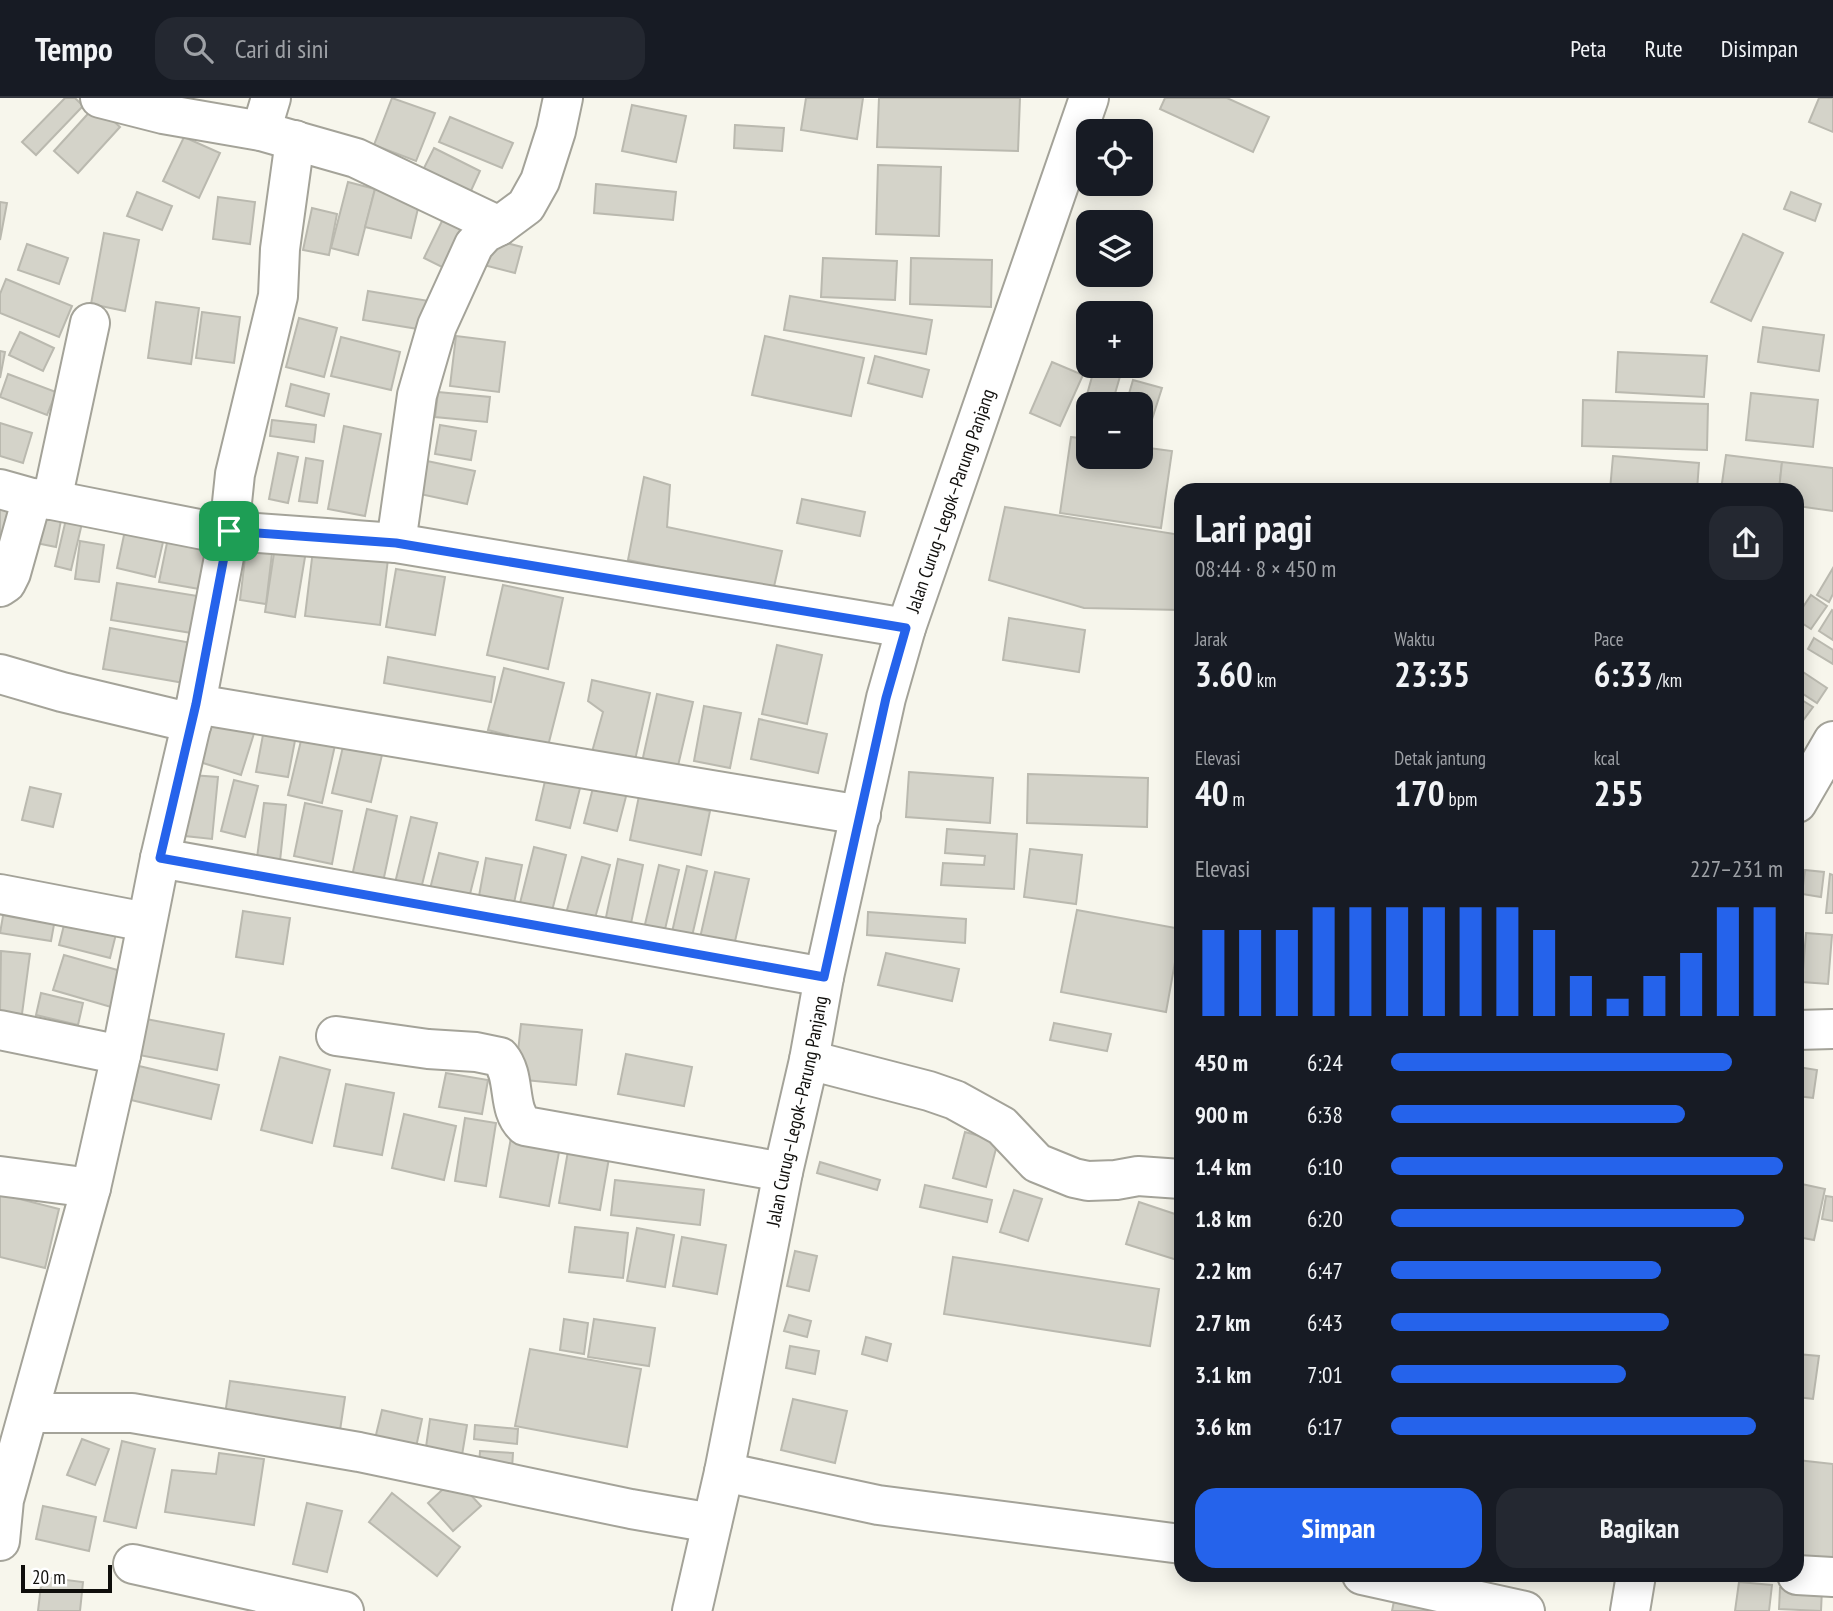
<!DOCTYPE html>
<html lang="id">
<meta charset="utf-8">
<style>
body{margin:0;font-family:"PT Sans Narrow",sans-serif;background:#242831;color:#f1f3f6;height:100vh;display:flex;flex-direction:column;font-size:26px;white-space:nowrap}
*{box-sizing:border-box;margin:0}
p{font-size:23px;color:#9ea1a6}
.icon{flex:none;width:38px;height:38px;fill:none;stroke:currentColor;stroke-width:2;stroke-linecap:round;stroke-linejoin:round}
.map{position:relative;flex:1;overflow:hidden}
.panel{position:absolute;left:1174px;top:385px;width:630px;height:1099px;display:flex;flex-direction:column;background:#171b24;border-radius:21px;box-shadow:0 4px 18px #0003}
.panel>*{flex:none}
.tools{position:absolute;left:1076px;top:21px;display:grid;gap:14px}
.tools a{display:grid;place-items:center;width:77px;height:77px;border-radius:14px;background:#171b24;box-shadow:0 4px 18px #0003;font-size:35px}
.scale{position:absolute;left:21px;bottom:18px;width:91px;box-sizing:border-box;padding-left:7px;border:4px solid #0f0e0b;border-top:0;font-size:19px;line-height:24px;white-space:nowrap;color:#0f0e0b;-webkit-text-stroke:5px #fff;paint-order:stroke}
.pin{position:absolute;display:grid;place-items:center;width:60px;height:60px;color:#fff;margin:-30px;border-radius:14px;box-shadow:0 4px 10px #0006}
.round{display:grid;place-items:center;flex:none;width:74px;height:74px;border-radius:21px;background:#242831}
.headline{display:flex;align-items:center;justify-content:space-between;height:119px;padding:0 21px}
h1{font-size:38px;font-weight:700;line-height:52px}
.stats{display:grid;grid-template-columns:repeat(3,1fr);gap:10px;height:119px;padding:7px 21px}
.stats div{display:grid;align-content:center}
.stats b{font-size:35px;font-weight:700}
.stats small{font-size:19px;font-weight:400}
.stats p{font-size:19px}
.chart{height:196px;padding:14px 21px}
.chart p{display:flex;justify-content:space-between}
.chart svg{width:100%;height:126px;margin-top:7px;stroke:#2563eb;stroke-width:6}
.button{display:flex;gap:14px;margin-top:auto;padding:14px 21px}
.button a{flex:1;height:80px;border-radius:21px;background:#2563eb;color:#fff;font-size:28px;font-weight:700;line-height:80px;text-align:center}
.button a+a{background:#242831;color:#f1f3f6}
ul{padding:0 21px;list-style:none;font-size:23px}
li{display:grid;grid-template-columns:112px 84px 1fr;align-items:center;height:52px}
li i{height:18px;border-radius:9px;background:#2563eb}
header{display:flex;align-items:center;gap:42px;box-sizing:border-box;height:98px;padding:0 35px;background:#171b24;border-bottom:2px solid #363941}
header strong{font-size:33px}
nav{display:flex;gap:38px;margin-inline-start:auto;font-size:24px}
.search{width:490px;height:63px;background:#242831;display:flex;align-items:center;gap:18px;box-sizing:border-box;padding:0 24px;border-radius:21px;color:#9ea1a6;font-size:26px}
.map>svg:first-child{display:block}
.building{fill:#d4d3c9;stroke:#bab9af;stroke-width:2}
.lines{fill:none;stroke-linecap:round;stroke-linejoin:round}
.minor-casing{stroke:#a4a399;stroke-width:42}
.major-casing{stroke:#a4a399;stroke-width:42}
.minor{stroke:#fff;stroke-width:38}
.major{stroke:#fff;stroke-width:38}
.route-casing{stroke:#fff;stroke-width:14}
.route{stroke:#2563eb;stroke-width:9}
.labels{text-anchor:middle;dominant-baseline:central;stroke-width:5;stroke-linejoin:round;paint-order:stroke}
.street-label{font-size:19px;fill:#0f0e0b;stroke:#fff}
</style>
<header>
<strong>Tempo</strong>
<div class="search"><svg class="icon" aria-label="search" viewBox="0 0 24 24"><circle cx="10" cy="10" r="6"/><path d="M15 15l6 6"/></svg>Cari di sini</div>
<nav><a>Peta</a><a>Rute</a><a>Disimpan</a></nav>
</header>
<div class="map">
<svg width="1833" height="1513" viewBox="0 0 1833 1513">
<rect width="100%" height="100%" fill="#f7f6ec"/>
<g class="building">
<path d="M65 0H75L83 8 36 57 22 44Z"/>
<path d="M392 0 435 15 416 63 374 47Z"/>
<path d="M806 0H863L857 41 801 32Z"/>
<path d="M879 0H1020L1018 53 877 49Z"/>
<path d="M1165 0H1227L1269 19 1253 54 1160 11Z"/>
<path d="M1819 0H1833V34L1809 24Z"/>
<path d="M96 7 120 29 78 75 54 53Z"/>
<path d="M632 7 686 18 676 64 622 53Z"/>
<path d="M450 19 513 45 502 70 439 44Z"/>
<path d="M735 27 784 30 782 53 734 50Z"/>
<path d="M184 39 220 55 199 100 163 83Z"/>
<path d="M434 50 480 73 470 95 423 72Z"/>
<path d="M878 67 941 69 939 138 876 136Z"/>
<path d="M348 84 375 91 358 157 331 150Z"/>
<path d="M596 86 676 94 673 122 594 115Z"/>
<path d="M375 91 420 102 411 140 365 129Z"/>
<path d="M137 94 172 108 162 132 127 118Z"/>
<path d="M1791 94 1821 106 1815 123 1784 111Z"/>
<path d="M218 99 255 104 250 146 213 141Z"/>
<path d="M0 104 7 105 0 142Z"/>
<path d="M312 110 337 116 329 157 303 152Z"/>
<path d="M443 121 472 135 452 174 424 160Z"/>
<path d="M104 135 139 142 125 213 91 206Z"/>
<path d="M1743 136 1783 155 1751 223 1711 204Z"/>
<path d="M487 140 522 149 515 175 480 166Z"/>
<path d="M27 146 68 160 59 186 18 172Z"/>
<path d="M823 160 897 163 895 202 821 199Z"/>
<path d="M911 160 992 162 991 209 910 206Z"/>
<path d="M6 181 72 208 59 239 0 215V196Z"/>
<path d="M368 193 429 203 424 232 363 222Z"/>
<path d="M790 198 932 222 926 256 784 232Z"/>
<path d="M156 204 199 210 191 266 148 260Z"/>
<path d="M202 214 240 219 234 265 196 260Z"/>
<path d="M299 220 337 230 324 279 286 269Z"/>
<path d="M1763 229 1824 237 1819 273 1758 264Z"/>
<path d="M20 234 54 250 43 273 9 257Z"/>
<path d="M456 238 505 244 499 294 450 288Z"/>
<path d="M765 238 864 260 851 318 752 297Z"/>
<path d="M341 239 400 254 391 292 331 278Z"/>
<path d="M0 253 5 254 0 280Z"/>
<path d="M1618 254 1707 258 1704 299 1616 294Z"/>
<path d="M875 258 929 272 922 299 868 285Z"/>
<path d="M1052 264 1083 277 1060 328 1030 315Z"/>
<path d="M1095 268H1123L1112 306H1088V328L1079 325Z"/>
<path d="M8 276 56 294 47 317 0 299Z"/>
<path d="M1133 282 1162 290 1147 337 1141 335V306H1126Z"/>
<path d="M291 286 329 296 324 318 286 308Z"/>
<path d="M438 294 490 299 487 324 435 319Z"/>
<path d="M1751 295 1818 302 1813 349 1746 342Z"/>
<path d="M1583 302 1708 306 1707 352 1582 348Z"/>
<path d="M272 322 316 327 314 344 270 338Z"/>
<path d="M0 325 32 335 23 365 0 358Z"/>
<path d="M440 327 476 333 471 362 435 356Z"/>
<path d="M344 328 381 336 365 418 328 411Z"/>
<path d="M1071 339 1088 341V359H1141V349L1172 353 1161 430 1060 415Z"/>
<path d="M278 355 298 359 288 405 269 401Z"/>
<path d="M1726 357 1782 364 1779 392H1721Z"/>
<path d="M1613 358 1699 365 1697 392H1610Z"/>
<path d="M306 360 323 363 317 405 299 403Z"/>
<path d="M427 363 475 373 467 406 420 396Z"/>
<path d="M1782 364 1833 370V413L1797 408V392H1779Z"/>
<path d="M644 379 670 387 667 429 782 453 773 493 628 462Z"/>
<path d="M802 401 865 414 860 438 797 425Z"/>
<path d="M0 409 14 412 0 466Z"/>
<path d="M1005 409 1181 437V512L1084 510 989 482Z"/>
<path d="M37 412 62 417 56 449 31 444Z"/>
<path d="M67 417 83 421 71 472 55 468Z"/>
<path d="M127 423 166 431 155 479 117 470Z"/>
<path d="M169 435 214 443 205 492 159 484Z"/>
<path d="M276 442 307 447 295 519 265 514Z"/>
<path d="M80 443 104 447 99 484 75 481Z"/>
<path d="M247 444 273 447 266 506 240 502Z"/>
<path d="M313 452 388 461 380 527 305 518Z"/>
<path d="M1833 470V496L1829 504 1817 497Z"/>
<path d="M396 471 445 479 435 537 386 529Z"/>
<path d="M117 485 210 500 204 537 111 522Z"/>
<path d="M503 487 563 500 548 571 487 557Z"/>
<path d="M1811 497 1827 508 1811 531 1797 522V518Z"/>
<path d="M1832 512 1833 513V542L1819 533Z"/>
<path d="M1009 520 1085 532 1079 574 1003 562Z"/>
<path d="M110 530 197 546 190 586 103 571Z"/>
<path d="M1814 540 1833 552V566L1808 551Z"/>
<path d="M777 547 822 557 807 626 762 616Z"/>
<path d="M388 559 495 579 491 604 384 585Z"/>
<path d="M504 570 564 585 548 648 488 632Z"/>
<path d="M1800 572 1827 590 1817 605 1797 592V576Z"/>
<path d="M592 582 650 595 635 662 592 654 603 614 588 603Z"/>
<path d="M657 596 693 604 677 672 642 664Z"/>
<path d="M1797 599 1813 609 1802 624 1797 621Z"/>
<path d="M704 608 741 615 730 670 694 663Z"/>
<path d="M216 613 257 626 241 677 200 664Z"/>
<path d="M266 621 298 627 288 679 256 674Z"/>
<path d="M759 621 827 636 818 675 751 661Z"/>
<path d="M305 626 338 634 322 705 288 697Z"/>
<path d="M346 636 385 644 371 704 332 695Z"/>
<path d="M548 670 583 678 570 730 536 722Z"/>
<path d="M909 674 993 680 990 725 906 719Z"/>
<path d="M1028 676 1148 680 1147 729 1027 725Z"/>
<path d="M191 677 218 679 212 741 185 738Z"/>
<path d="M596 678 629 687 617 733 584 725Z"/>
<path d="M234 682 258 688 245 739 221 733Z"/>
<path d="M30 689 61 696 53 729 22 722Z"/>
<path d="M639 698 710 713 701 757 630 742Z"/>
<path d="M264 705 286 707 280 763 257 760Z"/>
<path d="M305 705 342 713 332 766 294 758Z"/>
<path d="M367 711 397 718 383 784 352 778Z"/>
<path d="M411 719 437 725 421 791 395 785Z"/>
<path d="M947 731 1017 736 1014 791 941 787 943 765 984 767 985 758 945 755Z"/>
<path d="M534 749 566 757 550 821 518 813Z"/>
<path d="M1030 751 1082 757 1076 806 1024 799Z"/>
<path d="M439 755 478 764 469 800 430 791Z"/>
<path d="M582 759 610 767 593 827 565 819Z"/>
<path d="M486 760 522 767 514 805 479 798Z"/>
<path d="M618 761 643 767 629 835 604 829Z"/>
<path d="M659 767 679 772 662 844 642 839Z"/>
<path d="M687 768 707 773 690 847 670 843Z"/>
<path d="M1805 772 1824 774 1821 799 1802 796Z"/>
<path d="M715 774 749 781 731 861 697 853Z"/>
<path d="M1830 776 1833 777V815H1826Z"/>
<path d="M6 801 57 810 51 843 0 835Z"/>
<path d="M68 811 119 824 110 860 59 847Z"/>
<path d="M1077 812 1181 831 1166 914 1061 894Z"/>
<path d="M243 813 290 820 283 866 236 859Z"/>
<path d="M868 814 966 821 965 845 867 837Z"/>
<path d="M1806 835 1832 837 1828 886 1802 884Z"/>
<path d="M1 853 30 856 22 916 0 914Z"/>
<path d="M886 855 959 871 952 903 878 887Z"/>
<path d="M64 857 121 873 111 909 53 892Z"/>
<path d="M41 895 83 905 78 927 36 917Z"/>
<path d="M141 920 224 936 217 972 134 956Z"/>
<path d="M1054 925 1111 936 1107 953 1050 942Z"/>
<path d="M521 926 582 932 576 987 515 981Z"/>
<path d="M626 956 692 969 684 1008 618 996Z"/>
<path d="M280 959 330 972 312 1045 261 1032Z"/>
<path d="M139 968 219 987 211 1021 131 1002Z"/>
<path d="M1798 969 1817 972 1813 1000 1797 998Z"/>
<path d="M446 975 488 982 482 1016 439 1009Z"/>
<path d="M346 986 394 995 382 1057 334 1048Z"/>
<path d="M404 1016 456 1028 444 1082 392 1070Z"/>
<path d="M465 1020 496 1025 486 1088 455 1083Z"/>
<path d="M513 1029 562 1038 549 1108 500 1099Z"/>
<path d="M965 1034 998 1043 986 1089 953 1080Z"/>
<path d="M568 1053 609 1060 600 1112 559 1105Z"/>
<path d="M820 1064 880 1082 877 1092 817 1075Z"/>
<path d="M615 1082 704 1092 700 1127 611 1117Z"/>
<path d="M1797 1085 1825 1091 1814 1142 1797 1139Z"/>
<path d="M925 1087 992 1102 987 1124 920 1109Z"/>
<path d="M1014 1092 1042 1101 1028 1143 1000 1134Z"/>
<path d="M0 1096 59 1111 45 1170 0 1159Z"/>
<path d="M1826 1098 1833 1099V1123L1822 1121Z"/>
<path d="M1139 1104 1181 1118V1150L1177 1162 1126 1146Z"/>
<path d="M575 1129 628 1135 623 1180 569 1174Z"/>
<path d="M637 1130 674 1137 665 1189 627 1183Z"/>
<path d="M682 1139 726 1147 717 1196 673 1188Z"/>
<path d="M795 1153 817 1158 809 1193 787 1188Z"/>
<path d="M953 1159 1159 1191 1150 1248 944 1216Z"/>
<path d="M789 1217 811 1223 807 1239 784 1233Z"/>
<path d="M564 1221 588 1225 584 1256 560 1252Z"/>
<path d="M594 1221 655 1230 649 1268 588 1259Z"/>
<path d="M866 1239 891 1246 887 1263 862 1256Z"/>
<path d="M790 1248 819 1253 815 1276 786 1270Z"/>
<path d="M530 1251 641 1271 627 1349 515 1328Z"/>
<path d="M1797 1256 1819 1258 1813 1301 1797 1299Z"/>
<path d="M230 1283 345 1299 339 1339 224 1323Z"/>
<path d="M793 1301 847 1313 835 1365 781 1352Z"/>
<path d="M382 1312 422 1321 415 1354 374 1345Z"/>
<path d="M430 1321 467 1327 460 1369 424 1363Z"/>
<path d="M475 1327 518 1331 517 1346 474 1341Z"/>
<path d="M82 1341 109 1351 95 1387 67 1377Z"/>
<path d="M122 1343 155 1351 136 1430 104 1423Z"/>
<path d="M480 1353 513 1355 512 1371 479 1369Z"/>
<path d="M219 1355 264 1361 254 1427 165 1414 172 1372 216 1376Z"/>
<path d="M1797 1362 1833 1366V1461L1797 1457Z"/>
<path d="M455 1380 481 1408 453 1433 428 1405Z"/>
<path d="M392 1395 460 1449 437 1478 369 1424Z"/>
<path d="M307 1405 342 1413 327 1474 293 1466Z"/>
<path d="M43 1408 96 1419 89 1453 36 1441Z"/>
<path d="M42 1479 83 1484 80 1513H38Z"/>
<path d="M1739 1484 1772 1487 1769 1513H1735Z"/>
<path d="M1780 1490 1822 1491 1821 1513 1779 1511Z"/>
<path d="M1394 1503 1438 1513H1392Z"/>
</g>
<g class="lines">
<g class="minor-casing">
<g id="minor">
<path d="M100 0 163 16 261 33 356 60 499 128"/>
<path d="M261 33 271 0"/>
<path d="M295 42 280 151 278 198 235 376 229 433 396 445 906 530"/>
<path d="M0 391 32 400 52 402 214 434 229 433 196 606 160 760 121 957 91 1090 4 1402 0 1443"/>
<path d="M52 402 90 225"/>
<path d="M396 445 417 297 437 228 474 147 485 135 499 128 526 108 540 83 556 33 563 0"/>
<path d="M0 489 6 485 11 475 32 400"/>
<path d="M0 576 62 594 192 625"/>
<path d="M196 606 861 717"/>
<path d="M1797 705 1833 643"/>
<path d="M160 760 824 879"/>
<path d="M0 796 146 824"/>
<path d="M0 932 121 957"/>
<path d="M1797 932 1833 931"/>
<path d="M336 938 428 951 476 954 500 959C517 979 506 1011 525 1028L783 1074"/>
<path d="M809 962 929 993 955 1002 1002 1028 1037 1065 1074 1080 1088 1083 1116 1082 1138 1078 1181 1081"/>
<path d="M0 1078 91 1090"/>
<path d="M30 1315H132L359 1354 631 1411 712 1425"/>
<path d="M724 1374 878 1407 1181 1446"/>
<path d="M133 1466 344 1513"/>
<path d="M1362 1477 1525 1513"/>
<path d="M1797 1477 1833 1479"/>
<path d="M1630 1513 1636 1477"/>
</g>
</g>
<g class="major-casing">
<g id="major">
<path id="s1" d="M692 1513 724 1374 783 1074 809 962 824 879 886 600 906 530 1089 0"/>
</g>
</g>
<use href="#minor" class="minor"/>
<use href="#major" class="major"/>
</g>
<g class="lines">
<g class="route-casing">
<path id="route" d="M229 433 396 445 906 530 886 600 824 879 160 760 196 606Z"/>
</g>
<use href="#route" class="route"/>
</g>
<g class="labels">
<g class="street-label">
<text stroke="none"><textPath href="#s1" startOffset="1141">Jalan Curug–Legok–Parung Panjang</textPath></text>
<text stroke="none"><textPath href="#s1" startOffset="511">Jalan Curug–Legok–Parung Panjang</textPath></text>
</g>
</g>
</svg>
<div class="tools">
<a><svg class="icon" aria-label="locate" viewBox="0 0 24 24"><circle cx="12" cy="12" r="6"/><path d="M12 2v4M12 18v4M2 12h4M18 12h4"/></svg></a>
<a><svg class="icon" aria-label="layers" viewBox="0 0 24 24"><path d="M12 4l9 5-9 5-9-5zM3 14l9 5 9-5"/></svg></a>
<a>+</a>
<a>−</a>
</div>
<div class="scale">20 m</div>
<div class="pin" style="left:229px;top:433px;background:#1e9e55"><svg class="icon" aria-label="arrive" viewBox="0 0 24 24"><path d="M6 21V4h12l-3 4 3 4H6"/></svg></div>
<section class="panel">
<div class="headline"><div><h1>Lari pagi</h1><p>08:44 · 8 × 450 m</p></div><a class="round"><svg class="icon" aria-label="share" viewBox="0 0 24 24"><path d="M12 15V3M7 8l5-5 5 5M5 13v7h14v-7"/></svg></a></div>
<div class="stats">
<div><p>Jarak</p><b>3.60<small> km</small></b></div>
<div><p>Waktu</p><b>23:35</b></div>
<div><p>Pace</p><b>6:33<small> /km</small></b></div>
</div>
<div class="stats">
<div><p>Elevasi</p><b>40<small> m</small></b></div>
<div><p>Detak jantung</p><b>170<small> bpm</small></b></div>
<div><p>kcal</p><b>255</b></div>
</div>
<div class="chart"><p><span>Elevasi</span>227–231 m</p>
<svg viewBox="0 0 160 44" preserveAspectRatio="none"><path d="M5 44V14M15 44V14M25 44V14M35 44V6M45 44V6M55 44V6M65 44V6M75 44V6M85 44V6M95 44V14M105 44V30M115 44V38M125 44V30M135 44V22M145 44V6M155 44V6"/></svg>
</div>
<ul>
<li><b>450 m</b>6:24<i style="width:87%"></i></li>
<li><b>900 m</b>6:38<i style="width:75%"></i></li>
<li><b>1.4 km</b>6:10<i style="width:100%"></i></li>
<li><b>1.8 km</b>6:20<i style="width:90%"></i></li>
<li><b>2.2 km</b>6:47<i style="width:69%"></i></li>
<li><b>2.7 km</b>6:43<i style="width:71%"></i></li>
<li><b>3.1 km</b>7:01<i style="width:60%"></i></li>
<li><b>3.6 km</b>6:17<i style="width:93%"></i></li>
</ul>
<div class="button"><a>Simpan</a><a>Bagikan</a></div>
</section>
</div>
